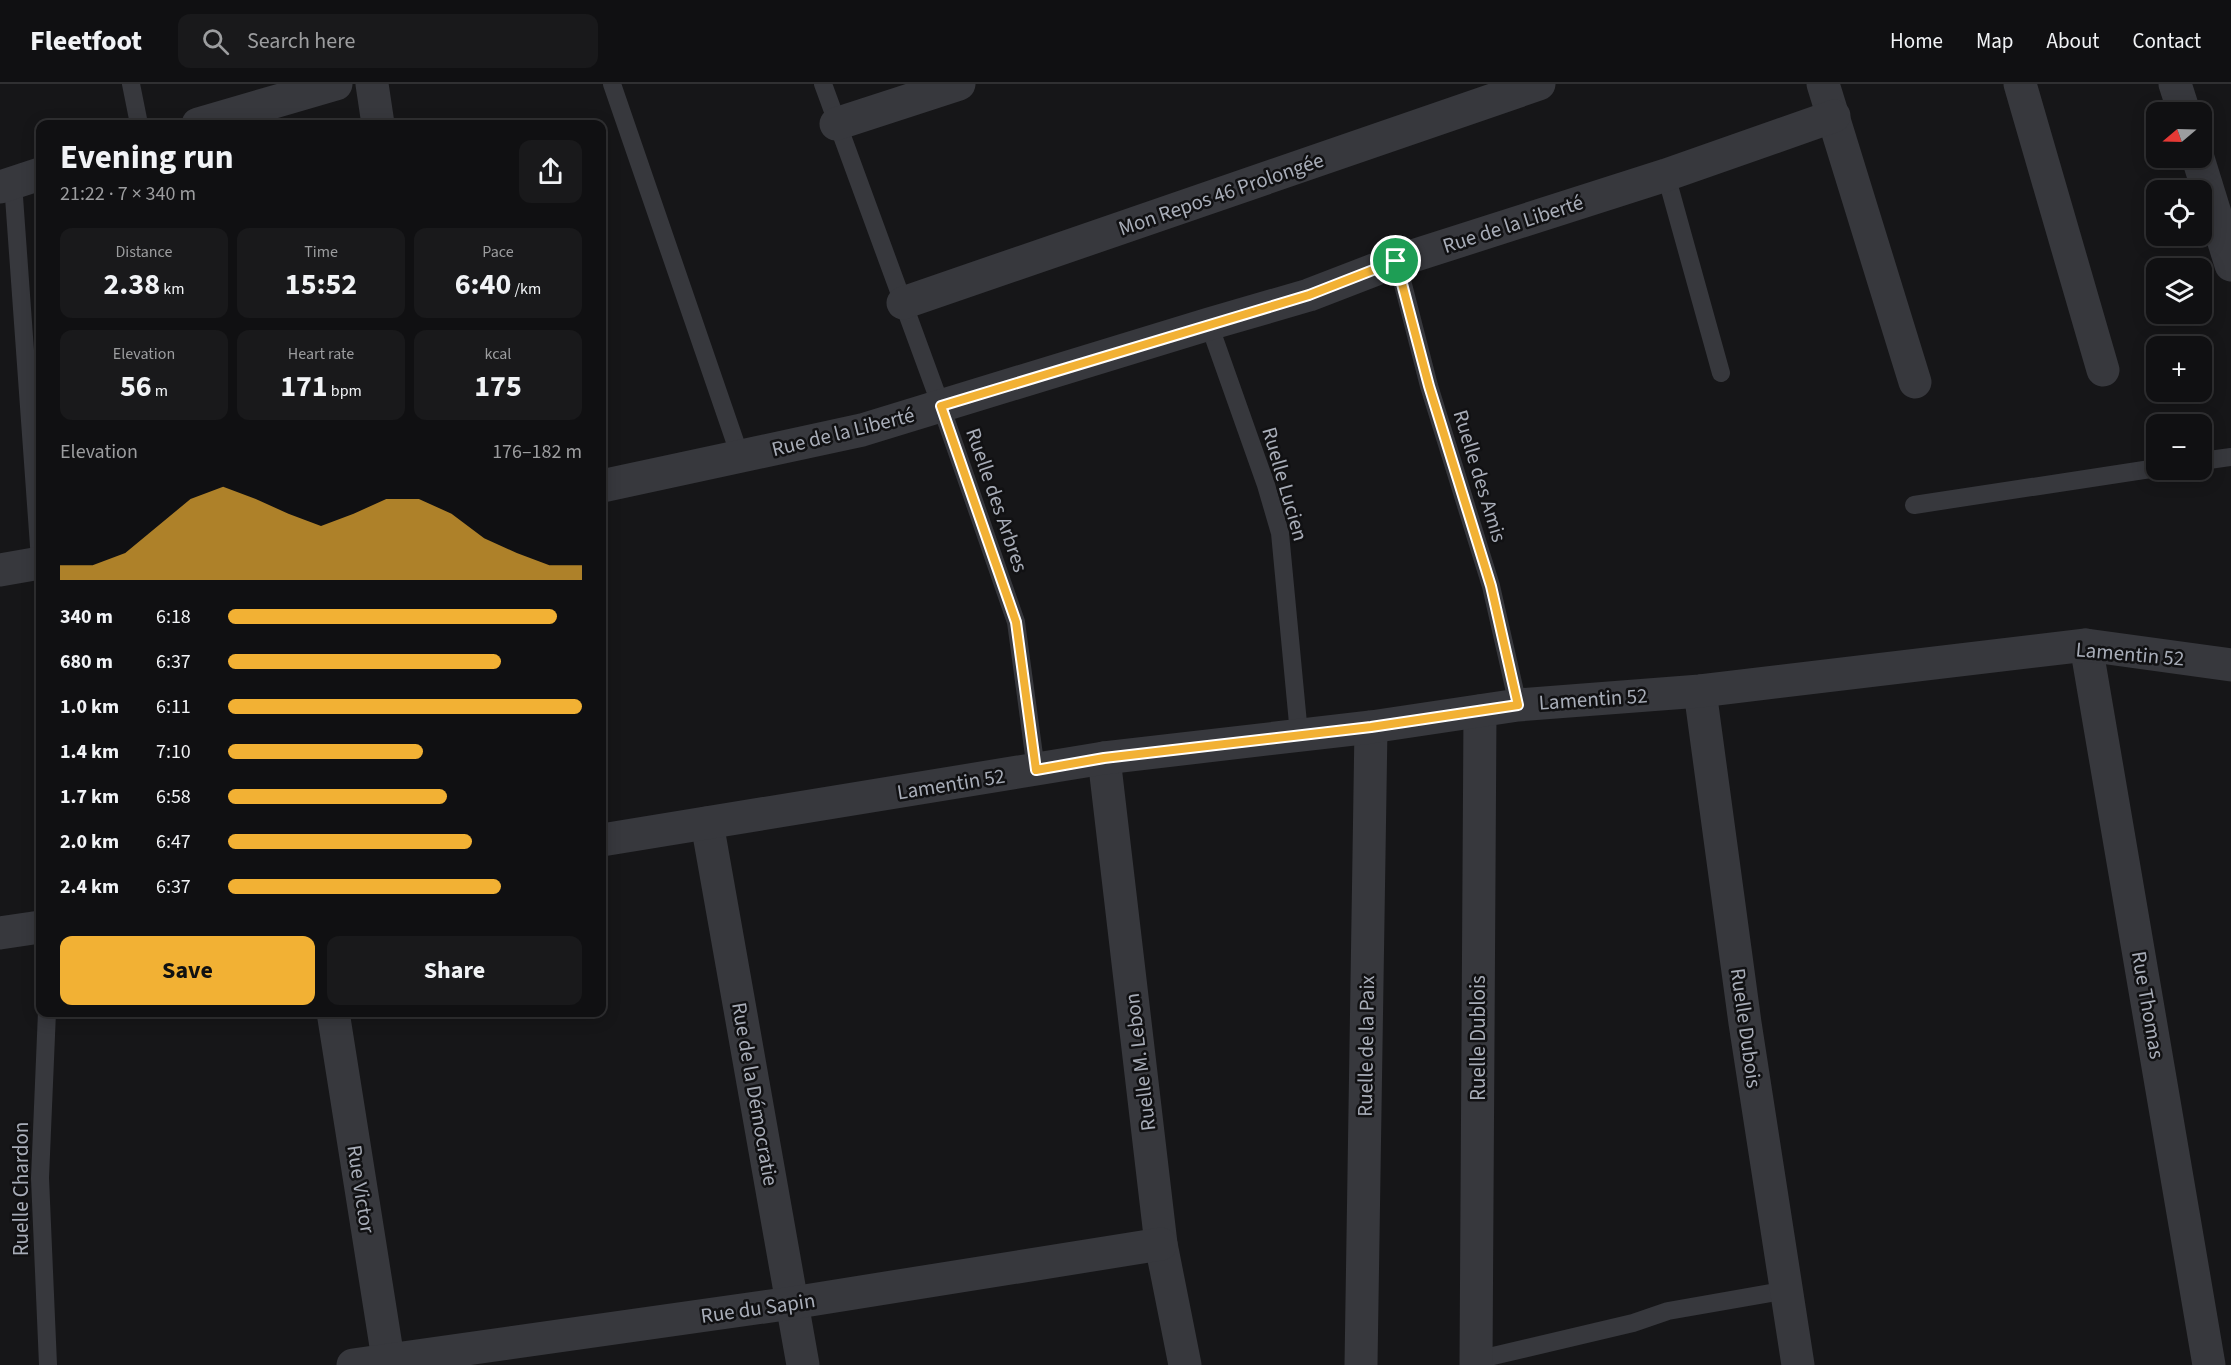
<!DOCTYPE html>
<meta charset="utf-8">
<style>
body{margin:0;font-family:"Source Sans 3",sans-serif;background:#19191b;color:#f1f3f6;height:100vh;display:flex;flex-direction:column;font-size:22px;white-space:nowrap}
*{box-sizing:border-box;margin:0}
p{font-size:20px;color:#9c9d9f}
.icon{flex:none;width:33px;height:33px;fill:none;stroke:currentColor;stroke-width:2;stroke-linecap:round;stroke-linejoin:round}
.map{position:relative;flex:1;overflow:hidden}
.details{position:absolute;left:36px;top:36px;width:570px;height:897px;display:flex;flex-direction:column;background:#101012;border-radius:12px;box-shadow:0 3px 15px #0003,0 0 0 2px #303032}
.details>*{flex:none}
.needle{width:39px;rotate:251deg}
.buttons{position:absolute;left:2146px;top:18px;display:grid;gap:12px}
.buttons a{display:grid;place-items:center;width:66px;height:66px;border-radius:12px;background:#101012;box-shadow:0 3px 15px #0003,0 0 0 2px #303032;font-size:30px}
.pin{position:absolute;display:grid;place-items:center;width:51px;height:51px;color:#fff;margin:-26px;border:3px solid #fff;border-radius:50%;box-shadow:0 2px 6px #0007}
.round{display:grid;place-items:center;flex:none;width:63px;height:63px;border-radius:12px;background:#19191b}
.overview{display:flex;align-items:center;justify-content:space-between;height:102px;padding:0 24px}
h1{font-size:33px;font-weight:700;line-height:45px}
.stats{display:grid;grid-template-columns:repeat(3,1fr);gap:9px;height:102px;padding:6px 24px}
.stats div{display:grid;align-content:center;border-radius:12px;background:#19191b;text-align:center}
.stats b{font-size:30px;font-weight:700}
.stats small{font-size:16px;font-weight:400}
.stats p{font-size:16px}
.chart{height:168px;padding:12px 24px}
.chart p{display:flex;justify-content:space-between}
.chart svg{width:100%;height:108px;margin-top:6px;fill:#f2b134;opacity:.7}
.button{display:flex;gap:12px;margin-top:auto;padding:12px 24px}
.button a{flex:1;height:69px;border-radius:12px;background:#f2b134;color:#111;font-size:24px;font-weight:700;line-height:69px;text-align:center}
.button a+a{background:#19191b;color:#f1f3f6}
ul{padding:0 24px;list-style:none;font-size:20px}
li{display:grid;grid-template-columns:96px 72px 1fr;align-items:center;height:45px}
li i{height:15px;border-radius:8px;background:#f2b134}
header{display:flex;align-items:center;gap:36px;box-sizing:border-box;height:84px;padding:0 30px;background:#101012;border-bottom:2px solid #303032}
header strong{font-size:28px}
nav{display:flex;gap:33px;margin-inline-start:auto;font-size:21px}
.search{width:420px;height:54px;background:#19191b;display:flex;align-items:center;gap:15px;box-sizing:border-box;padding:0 21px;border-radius:12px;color:#9c9d9f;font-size:22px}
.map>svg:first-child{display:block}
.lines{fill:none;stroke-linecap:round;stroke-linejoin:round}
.service{stroke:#37383d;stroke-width:18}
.minor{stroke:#37383d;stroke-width:33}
.tertiary{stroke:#37383d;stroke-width:33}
.route-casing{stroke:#fff;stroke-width:12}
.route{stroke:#f2b134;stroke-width:8}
.labels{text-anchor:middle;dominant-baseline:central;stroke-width:5;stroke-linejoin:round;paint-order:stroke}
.street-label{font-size:21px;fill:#a8adb8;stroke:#111113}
</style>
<header>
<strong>Fleetfoot</strong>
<div class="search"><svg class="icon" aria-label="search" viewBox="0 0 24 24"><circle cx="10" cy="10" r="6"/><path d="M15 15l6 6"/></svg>Search here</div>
<nav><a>Home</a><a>Map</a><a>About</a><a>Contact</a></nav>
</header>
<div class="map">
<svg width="2231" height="1281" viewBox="0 0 2231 1281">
<rect width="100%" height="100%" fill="#161618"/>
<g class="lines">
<g class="service">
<path d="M131 0 139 40"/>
<path d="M612 0 740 372"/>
<path d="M823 0 941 322 1016 538 1036 686"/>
<path d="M1666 91 1721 289"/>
<path d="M13 99 40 476"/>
<path d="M1397 177 1429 302 1491 502 1518 621"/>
<path d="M1209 240 1266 401 1280 449 1299 650"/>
<path d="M2202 377 2231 373"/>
<path d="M1914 421 2157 384"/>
<path d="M47 928 40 1094 48 1281"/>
<path d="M1476 1276 1633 1239 1668 1227 1788 1206"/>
</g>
<g class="minor">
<path d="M372 0 378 40"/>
<path d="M1823 0 1915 298"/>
<path d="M2020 0 2103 286"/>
<path d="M2175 0 2184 28"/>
<path d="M198 40 336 0"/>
<path d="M836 40 959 0"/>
<path d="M2198 74 2231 181"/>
<path d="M0 103 40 90"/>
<path d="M903 219 1539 0"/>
<path d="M602 402 862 346 1209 240 1309 211 1397 177 1666 91 1834 32"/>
<path d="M0 486 40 479"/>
<path d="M2086 561 2209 1281"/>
<path d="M1700 607 1745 939 1798 1281"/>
<path d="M1104 674 1161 1160 1185 1281"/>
<path d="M707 739 803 1281"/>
<path d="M333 928 389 1281"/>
<path d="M353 1281 792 1219 1161 1160"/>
<path d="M1361 1281 1371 643"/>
<path d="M1476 1281 1480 627"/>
</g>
<g class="tertiary">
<path d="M602 756 1104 674 1371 643 1518 621 1700 607 2086 561 2231 581"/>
<path d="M0 849 40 843"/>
</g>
</g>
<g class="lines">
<g class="route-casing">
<path id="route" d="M1396 177 1429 302 1491 502 1518 621 1371 643 1104 674 1036 686 1016 538 941 322 1309 211Z"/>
</g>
<use href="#route" class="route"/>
</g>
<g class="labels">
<g class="street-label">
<text transform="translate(1221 110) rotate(-19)">Mon Repos 46 Prolongée</text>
<text transform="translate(1513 140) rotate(-18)">Rue de la Liberté</text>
<text transform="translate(843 348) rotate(-14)">Rue de la Liberté</text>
<text transform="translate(1480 392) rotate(73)">Ruelle des Amis</text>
<text transform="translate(1285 400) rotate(74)">Ruelle Lucien</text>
<text transform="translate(997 416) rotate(71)">Ruelle des Arbres</text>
<text transform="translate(2130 570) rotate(5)">Lamentin 52</text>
<text transform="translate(1593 615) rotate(-4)">Lamentin 52</text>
<text transform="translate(951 700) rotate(-9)">Lamentin 52</text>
<text transform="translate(2148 921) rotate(80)">Rue Thomas</text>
<text transform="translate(1746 944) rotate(82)">Ruelle Dubois</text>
<text transform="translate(1478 954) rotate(-90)">Ruelle Dublois</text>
<text transform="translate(1366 962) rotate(-89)">Ruelle de la Paix</text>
<text transform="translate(1140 978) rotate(-97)">Ruelle M. Lebon</text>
<text transform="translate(755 1010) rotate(80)">Rue de la Démocratie</text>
<text transform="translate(21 1105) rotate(-90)">Ruelle Chardon</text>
<text transform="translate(361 1105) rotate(81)">Rue Victor</text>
<text transform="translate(758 1224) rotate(-8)">Rue du Sapin</text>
</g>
</g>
</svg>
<div class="buttons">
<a><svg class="needle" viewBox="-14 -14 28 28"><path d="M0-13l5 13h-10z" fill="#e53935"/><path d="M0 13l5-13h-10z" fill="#9c9d9f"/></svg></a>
<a><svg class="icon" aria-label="locate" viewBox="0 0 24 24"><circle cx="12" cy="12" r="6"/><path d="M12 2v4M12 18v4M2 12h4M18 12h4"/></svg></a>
<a><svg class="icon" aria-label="layers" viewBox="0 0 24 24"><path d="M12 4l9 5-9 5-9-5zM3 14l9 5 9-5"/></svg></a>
<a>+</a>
<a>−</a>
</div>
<div class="pin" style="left:1396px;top:177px;background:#1e9e55"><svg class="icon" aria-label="arrive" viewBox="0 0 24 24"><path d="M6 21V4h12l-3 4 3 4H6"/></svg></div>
<section class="details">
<div class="overview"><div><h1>Evening run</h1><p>21:22 · 7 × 340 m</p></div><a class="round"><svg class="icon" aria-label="share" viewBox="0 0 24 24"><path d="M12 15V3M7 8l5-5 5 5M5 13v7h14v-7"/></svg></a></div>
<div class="stats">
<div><p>Distance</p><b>2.38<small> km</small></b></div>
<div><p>Time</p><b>15:52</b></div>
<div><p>Pace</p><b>6:40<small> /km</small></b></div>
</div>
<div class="stats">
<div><p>Elevation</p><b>56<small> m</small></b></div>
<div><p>Heart rate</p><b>171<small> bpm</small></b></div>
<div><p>kcal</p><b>175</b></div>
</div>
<div class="chart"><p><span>Elevation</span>176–182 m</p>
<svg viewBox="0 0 160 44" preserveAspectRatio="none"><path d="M0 44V38L10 38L20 33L30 22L40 11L50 6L60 11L70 17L80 22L90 17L100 11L110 11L120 17L130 27L140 33L150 38L160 38V44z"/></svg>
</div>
<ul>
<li><b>340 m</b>6:18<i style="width:93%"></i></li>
<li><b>680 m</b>6:37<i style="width:77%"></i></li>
<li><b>1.0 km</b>6:11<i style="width:100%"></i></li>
<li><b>1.4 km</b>7:10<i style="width:55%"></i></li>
<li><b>1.7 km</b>6:58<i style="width:62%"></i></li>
<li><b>2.0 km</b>6:47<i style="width:69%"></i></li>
<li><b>2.4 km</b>6:37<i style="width:77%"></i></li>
</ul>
<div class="button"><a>Save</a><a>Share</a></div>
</section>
</div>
